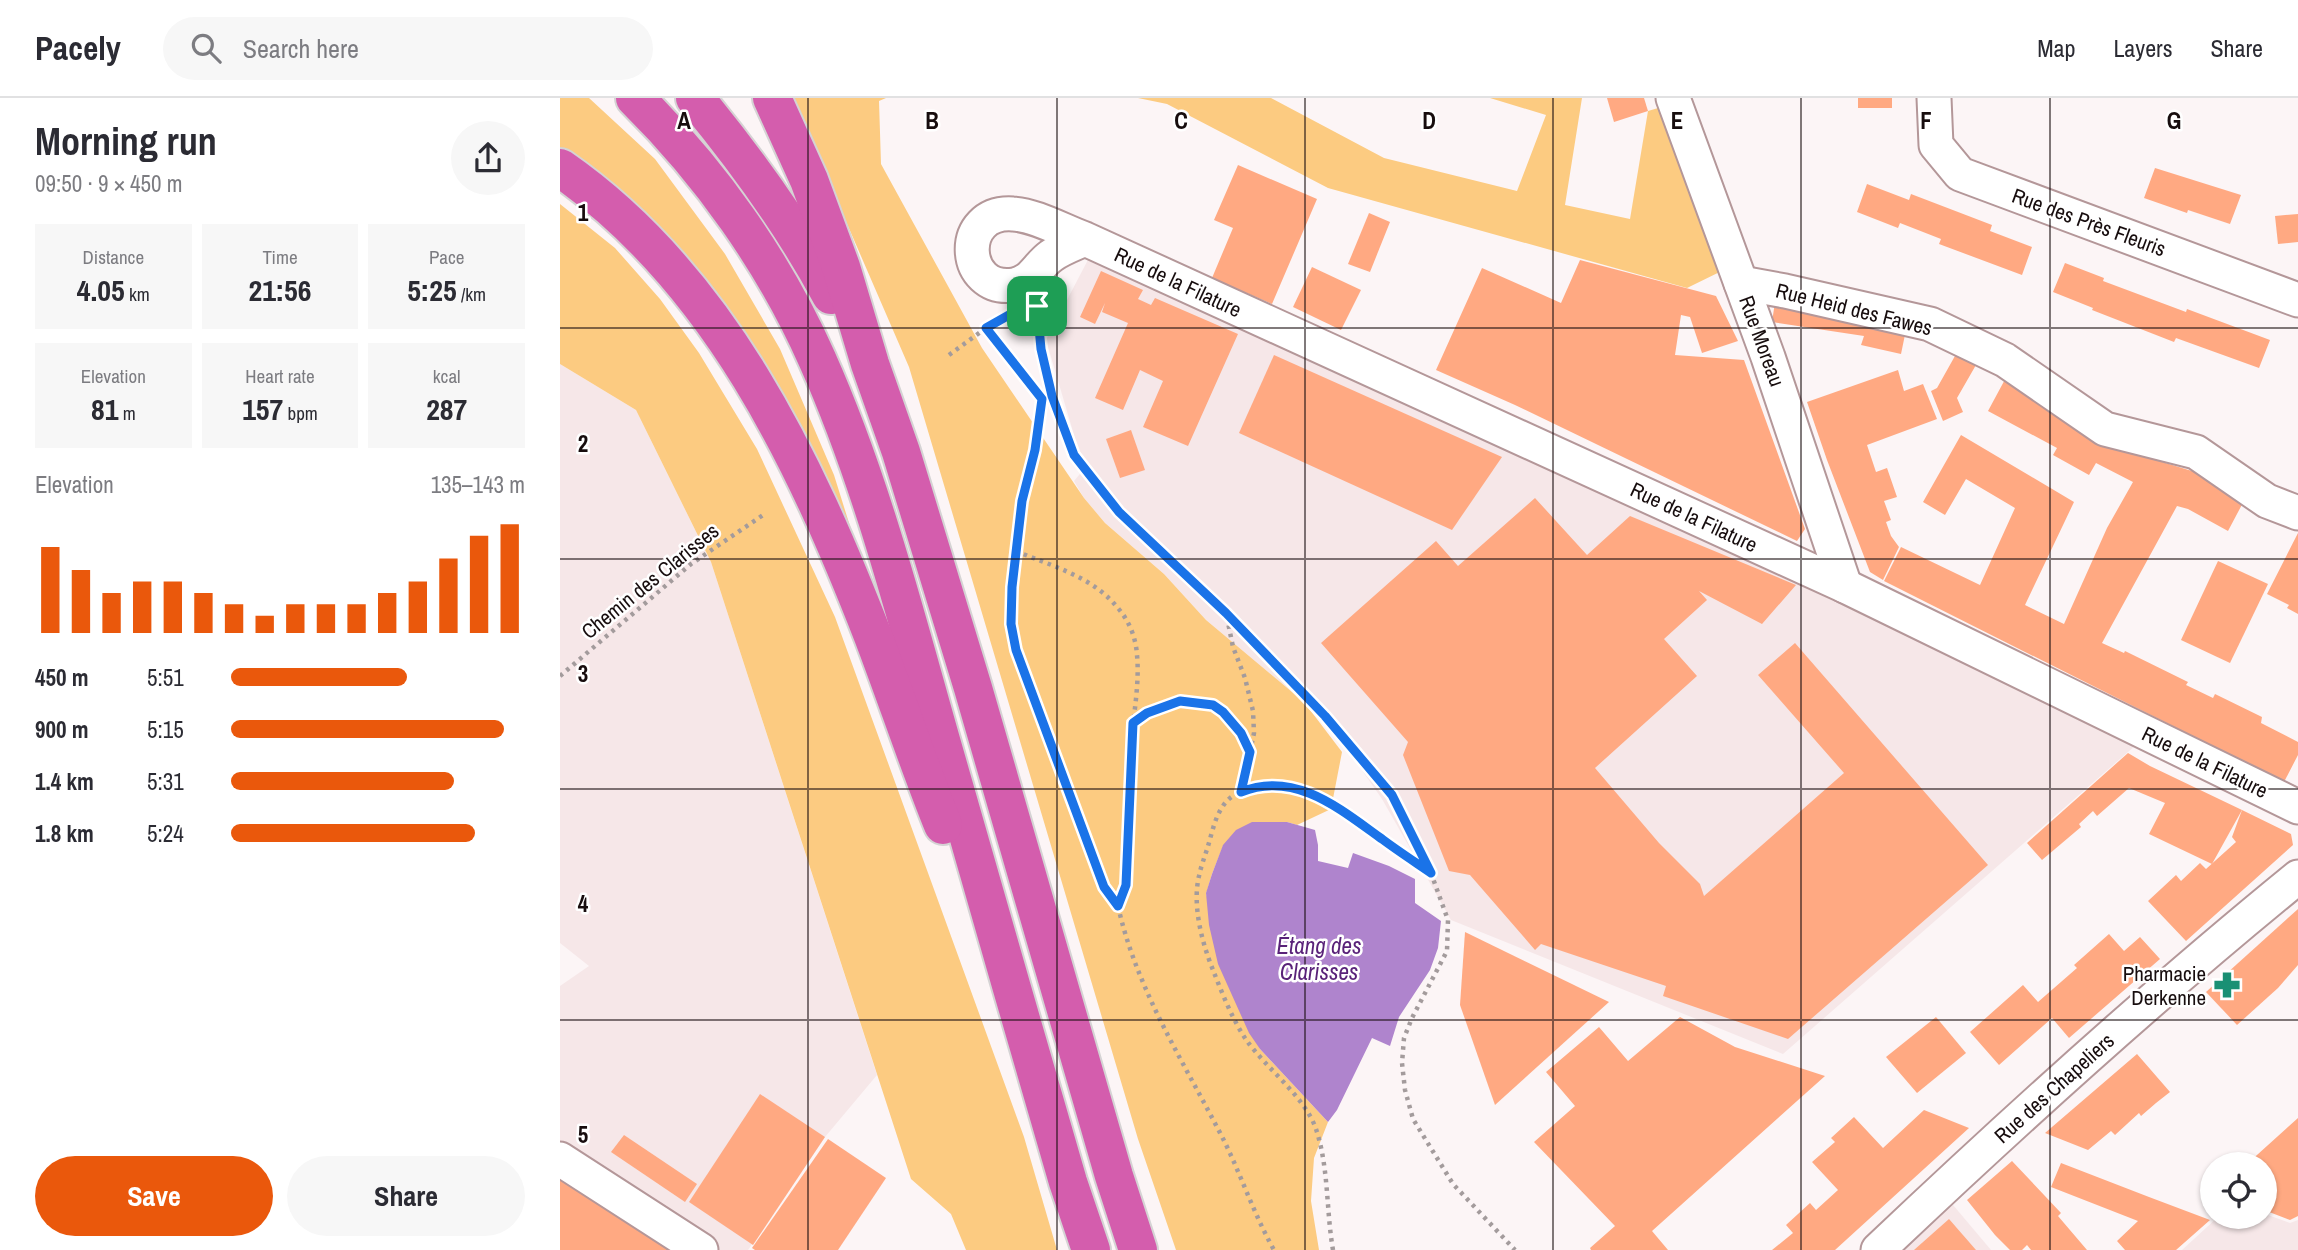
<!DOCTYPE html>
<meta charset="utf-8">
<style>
body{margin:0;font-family:"Archivo Narrow",sans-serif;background:#f7f7f7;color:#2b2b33;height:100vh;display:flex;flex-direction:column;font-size:26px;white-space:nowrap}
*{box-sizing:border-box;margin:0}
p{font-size:23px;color:#7c7c81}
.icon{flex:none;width:38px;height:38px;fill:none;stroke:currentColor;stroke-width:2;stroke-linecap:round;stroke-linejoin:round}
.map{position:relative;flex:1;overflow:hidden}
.panel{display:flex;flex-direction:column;background:#fff;width:560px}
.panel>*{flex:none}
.fabs{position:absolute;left:1640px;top:1054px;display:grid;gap:14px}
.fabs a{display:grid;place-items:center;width:77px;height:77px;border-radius:50%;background:#fff;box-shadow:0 2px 5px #0004;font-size:35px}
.pin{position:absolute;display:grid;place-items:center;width:60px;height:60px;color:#fff;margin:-30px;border-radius:14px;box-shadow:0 4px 10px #0006}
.round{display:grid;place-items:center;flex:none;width:74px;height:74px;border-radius:37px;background:#f7f7f7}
.headline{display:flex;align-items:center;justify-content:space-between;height:119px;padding:0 35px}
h1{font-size:38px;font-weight:800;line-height:52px}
.metrics{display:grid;grid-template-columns:repeat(3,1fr);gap:10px;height:119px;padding:7px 35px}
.metrics div{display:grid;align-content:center;border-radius:0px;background:#f7f7f7;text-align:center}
.metrics b{font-size:30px;font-weight:800}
.metrics small{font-size:19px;font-weight:400}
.metrics p{font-size:19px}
.chart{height:196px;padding:14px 35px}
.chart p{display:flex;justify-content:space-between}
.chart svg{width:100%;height:126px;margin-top:7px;stroke:#ea580c;stroke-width:6}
.cta{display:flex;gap:14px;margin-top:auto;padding:14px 35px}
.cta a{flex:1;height:80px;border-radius:42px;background:#ea580c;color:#fff;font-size:28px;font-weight:800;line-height:80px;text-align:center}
.cta a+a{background:#f7f7f7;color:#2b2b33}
ul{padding:0 35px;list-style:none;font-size:23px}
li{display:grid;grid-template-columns:112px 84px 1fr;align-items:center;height:52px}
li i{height:18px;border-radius:9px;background:#ea580c}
header{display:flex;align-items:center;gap:42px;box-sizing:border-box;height:98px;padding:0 35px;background:#fff;border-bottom:2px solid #e1e1e2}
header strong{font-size:33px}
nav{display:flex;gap:38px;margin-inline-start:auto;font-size:24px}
.search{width:490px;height:63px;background:#f7f7f7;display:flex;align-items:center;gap:18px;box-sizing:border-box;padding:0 24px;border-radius:38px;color:#7c7c81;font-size:26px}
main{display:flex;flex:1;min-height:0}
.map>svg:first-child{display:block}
.built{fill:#f6e7e8}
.green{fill:#fccb81}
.water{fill:#af84cd}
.building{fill:#ffa982}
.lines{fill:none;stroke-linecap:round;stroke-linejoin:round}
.minor-casing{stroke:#b49799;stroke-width:37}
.highway-casing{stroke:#d5d3d4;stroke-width:42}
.path{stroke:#a39b9c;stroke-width:4.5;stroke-dasharray:3.5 5;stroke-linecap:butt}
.minor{stroke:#fff;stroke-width:33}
.highway{stroke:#d45dad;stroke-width:38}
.route-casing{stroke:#fff;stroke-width:14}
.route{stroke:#1a73e8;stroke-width:9}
.grid{fill:none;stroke:#170d0e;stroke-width:2;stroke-opacity:0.55}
.labels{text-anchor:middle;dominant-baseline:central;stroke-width:5;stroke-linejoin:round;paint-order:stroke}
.street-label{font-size:21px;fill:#170d0e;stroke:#fff}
.poi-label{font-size:21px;fill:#170d0e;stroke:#fff;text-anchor:end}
.water-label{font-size:23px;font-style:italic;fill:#592279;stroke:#fff}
.grid-label{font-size:23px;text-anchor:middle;font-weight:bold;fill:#170d0e;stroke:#fff;stroke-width:5;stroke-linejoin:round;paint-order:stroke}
</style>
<header>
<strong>Pacely</strong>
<div class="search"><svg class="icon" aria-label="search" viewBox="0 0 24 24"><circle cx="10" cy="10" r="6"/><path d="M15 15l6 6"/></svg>Search here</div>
<nav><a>Map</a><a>Layers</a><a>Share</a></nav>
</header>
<main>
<section class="panel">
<div class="headline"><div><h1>Morning run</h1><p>09:50 · 9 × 450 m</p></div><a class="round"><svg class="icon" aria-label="share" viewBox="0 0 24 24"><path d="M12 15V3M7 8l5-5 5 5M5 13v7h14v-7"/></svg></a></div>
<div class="metrics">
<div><p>Distance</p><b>4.05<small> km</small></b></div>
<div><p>Time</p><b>21:56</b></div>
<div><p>Pace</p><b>5:25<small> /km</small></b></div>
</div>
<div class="metrics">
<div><p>Elevation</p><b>81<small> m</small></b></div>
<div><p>Heart rate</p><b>157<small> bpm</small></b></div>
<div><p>kcal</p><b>287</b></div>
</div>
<div class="chart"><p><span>Elevation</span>135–143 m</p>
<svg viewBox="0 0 160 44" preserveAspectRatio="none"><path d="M5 44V14M15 44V22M25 44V30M35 44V26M45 44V26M55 44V30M65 44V34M75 44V38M85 44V34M95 44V34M105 44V34M115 44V30M125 44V26M135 44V18M145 44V10M155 44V6"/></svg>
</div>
<ul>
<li><b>450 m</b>5:51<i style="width:60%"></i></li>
<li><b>900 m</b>5:15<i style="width:93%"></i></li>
<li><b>1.4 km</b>5:31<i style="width:76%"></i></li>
<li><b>1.8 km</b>5:24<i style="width:83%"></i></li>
</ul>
<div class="cta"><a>Save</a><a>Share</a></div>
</section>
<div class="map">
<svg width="1738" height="1152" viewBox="0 0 1738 1152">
<rect width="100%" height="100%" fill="#fcf5f6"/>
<g class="built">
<path d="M530 158 1202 465 1576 647 1223 956 891 822 822 701 785 648 744 604 646 522 604 476 545 425 524 400 514 383 524 371 486 242Z"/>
<path d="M0 266 76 312 151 464 317 977 265 1039 188 1152H0V888L29 868 0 845Z"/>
<path d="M1393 1107 1431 1152H1341Z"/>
<path d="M1705 1116 1730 1125 1738 1122V1152H1622L1659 1118H1704Z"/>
</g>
<g class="green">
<path d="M0 0H29L95 61 165 156 220 251 274 377 309 489 242 350 5 53 0 50Z"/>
<path d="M226 0H326L319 3 321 66 422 250 524 400 545 425 604 476 646 522 744 604 782 654 771 711 737 727 727 724 663 748 652 776 646 796 700 951 768 1024 754 1060 751 1103 759 1152H616L578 1041 349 269 249 38Z"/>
<path d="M578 0H711L824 60 957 93 986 17 930 0H1022L1005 107 1070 121 1088 13 1115 5 1174 167 1127 190 768 90 607 6Z"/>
<path d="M0 106 55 150 100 201 139 255 197 351 275 519 464 1039 497 1152H406L391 1116 351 1081 151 464 76 312 0 266Z"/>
</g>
<path class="water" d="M692 724H727L755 732 758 747V763L788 770 793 755 829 768 855 781V805L881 823 878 850 870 872 839 919 830 948 812 940 777 1012 768 1024 700 951 689 935 658 866 649 827 646 795 652 776 663 747 676 732Z"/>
<g class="building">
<path d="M1047 0H1084L1088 13 1054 24Z"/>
<rect x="1298" y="0" width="34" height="10"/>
<path d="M678 67 757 101 712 206 652 180 673 130 654 122Z"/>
<path d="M1595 70 1681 97 1670 126 1628 112 1627 115 1584 100Z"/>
<path d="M1307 86 1349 102 1351 96 1432 127 1430 133 1472 149 1462 177 1379 146 1381 141 1340 125 1338 130 1297 114Z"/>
<path d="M809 115 830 124 810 174 788 166Z"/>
<path d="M1738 116V144L1718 146 1715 118Z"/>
<path d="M1020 162 1156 198 1178 243 1142 255 1130 219 1121 217 1115 257 1184 262 1245 431 1237 443 955 307 876 272 922 170 1001 205Z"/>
<path d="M1505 165 1544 180 1543 183 1626 214 1627 211 1710 242 1699 270 1616 240 1614 244 1532 212 1533 210 1493 194Z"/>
<path d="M752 169 801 192 781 232 733 209Z"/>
<path d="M541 173 583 192 578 201 591 207 595 200 678 236 628 348 583 329 603 283 580 272 563 312 535 300 568 225 542 214 545 205 535 226 520 219Z"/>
<path d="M1215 204 1347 227 1341 256 1301 247 1304 238 1212 224Z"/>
<path d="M1400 249 1420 260 1397 300 1403 314 1383 323 1371 293 1377 290Z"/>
<path d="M714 257 942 359 892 432 679 335Z"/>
<path d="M1338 272 1344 293 1363 286 1377 321 1307 347 1316 374 1327 370 1337 399 1324 403 1331 422 1326 424 1331 438 1339 449 1323 482 1310 474 1267 362 1247 304Z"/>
<path d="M1449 274 1549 340 1586 359 1645 377 1686 399 1668 433 1628 411 1617 408 1542 545 1564 555 1565 553 1628 584 1626 587 1653 600 1655 596 1702 619 1701 625 1738 644V657L1724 684 1324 483 1341 449 1420 487 1455 410 1406 381 1385 417 1363 404 1401 337 1514 404 1465 507 1504 526 1547 430 1573 384 1536 365 1529 377 1493 357 1497 350 1428 313Z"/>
<path d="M571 332 585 372 560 380 546 341Z"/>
<path d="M975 400 1027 457 1070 418 1236 487 1202 526 1139 493 1147 502 1104 541 1137 578 1035 670 1099 745 1140 786 1144 798 1284 675 1198 577 1235 545 1428 767 1228 941 1103 898 1106 888 981 846 975 852 910 777 889 773 843 657 848 644 761 545 876 443 898 468Z"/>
<path d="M1738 435V516L1727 510 1729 507 1707 496Z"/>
<path d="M1658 463 1708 486 1670 565 1621 542Z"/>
<path d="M1568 655 1590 668 1682 712 1652 766 1589 736 1605 705 1569 690 1537 718 1533 713 1519 726 1521 729 1482 762 1467 745Z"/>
<path d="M1682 712 1731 736 1733 747 1626 843 1588 803 1616 777 1621 783 1640 765 1646 771 1676 744 1672 739Z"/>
<path d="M1738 811V867L1718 890 1677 927 1646 894Z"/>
<path d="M905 834 1049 904 935 1007 900 907Z"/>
<path d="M1549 836 1564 853 1580 839 1600 861 1509 940 1492 920 1439 967 1410 934 1463 887 1478 904 1517 870 1514 867Z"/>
<path d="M1120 919 1175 949 1265 978 1092 1133 1108 1152H1031L1030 1150 1055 1128 974 1044 1015 1008 986 974 1039 929 1068 963Z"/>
<path d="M1376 919 1406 955 1357 995 1326 959Z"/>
<path d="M1577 956 1610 994 1596 1005 1581 1018 1579 1015 1555 1037 1551 1033 1528 1052 1485 1035Z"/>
<path d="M200 996 265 1039 193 1147 129 1104Z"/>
<path d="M1364 1012 1409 1030 1275 1152H1212L1233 1135 1226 1127 1250 1105 1256 1112 1278 1092 1252 1064 1275 1044 1271 1040 1294 1019 1323 1050Z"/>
<path d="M1738 1020V1118L1730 1122 1704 1112V1066H1687Z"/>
<path d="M64 1037 137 1086 125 1104 51 1054Z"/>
<path d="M268 1041 326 1080 278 1152H195L192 1150Z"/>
<path d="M1452 1063 1501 1115 1498 1118 1527 1152H1471L1467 1147 1462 1152H1450L1435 1137 1407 1102Z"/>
<path d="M1501 1065 1589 1099 1650 1122 1616 1152H1565L1557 1143 1578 1123 1491 1089Z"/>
<path d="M0 1077 119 1152H0Z"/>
<path d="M1389 1121 1416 1152H1354Z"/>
</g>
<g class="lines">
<g class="minor-casing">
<g id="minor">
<path d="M1113 0 1208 259 1285 488"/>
<path d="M1374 0 1376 47 1400 76 1738 202"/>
<path d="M525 141C514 146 500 151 491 158 477 168 472 184 454 187 401 195 396 112 453 116 475 117 503 133 525 141L1285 488 1738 709"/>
<path d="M1181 185 1225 193 1370 226 1445 262 1545 331 1636 354 1707 403 1738 415"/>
<path d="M0 1061 141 1152"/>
<path d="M1318 1152C1454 1023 1593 897 1738 779"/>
</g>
</g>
<g class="highway-casing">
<g id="highway">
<path d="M75 0C150 74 214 164 257 261 311 382 344 512 380 639 422 787 465 936 508 1084L531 1152"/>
<path d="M135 0C186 62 233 126 271 197"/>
<path d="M212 0 249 82 281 169 310 266 341 354 413 590 554 1078 578 1152"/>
<path d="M0 70C159 180 245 363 313 538 337 601 358 665 383 727"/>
</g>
</g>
<g class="path">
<path d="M477 210 481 251 492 298"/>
<path d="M446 219 426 230 482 301 492 298 514 357 559 414 666 515 765 618 832 697 871 775 888 822 887 853 852 920 844 940 842 965 845 992 853 1021 893 1086 955 1152"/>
<path d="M389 257 426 230"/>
<path d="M456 453C491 468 532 478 557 509 569 522 576 540 577 557 580 589 572 622 571 653 569 698 568 742 566 787L558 808 544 789 530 754 456 552 451 526 452 489 462 403 475 352 482 301"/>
<path d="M0 578 131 466 203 417"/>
<path d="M574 624C624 588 664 596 690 654L694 635 693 613 685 580 673 549 666 515"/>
<path d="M681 694 690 654"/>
<path d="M558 808C576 889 620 958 658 1031 679 1070 692 1113 714 1152"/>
<path d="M773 1152C766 1112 769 1070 756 1031 745 999 707 971 687 943 673 923 662 895 653 872 642 845 632 807 639 778 641 768 645 758 648 748 652 735 655 719 663 708 670 697 682 692 694 690 747 680 786 715 826 745 840 755 856 765 870 774"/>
</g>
<use href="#minor" class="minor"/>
<use href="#highway" class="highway"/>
</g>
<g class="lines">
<g class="route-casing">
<path id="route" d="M477 208 481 251 492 298 514 357 559 414 666 515 765 618 832 697 871 775C855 764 838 753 822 741 780 711 735 672 681 694L690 654 681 635 663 614 653 607 620 603 587 615 573 625 566 787 558 808 544 789 456 552 451 526 452 489 462 403 475 352 482 301 426 230 449 217Z"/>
</g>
<use href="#route" class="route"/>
</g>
<path class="grid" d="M248 0V1152M497 0V1152M745 0V1152M993 0V1152M1241 0V1152M1490 0V1152M0 230H1738M0 461H1738M0 691H1738M0 922H1738"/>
<defs>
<g id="pharmacy-bare" transform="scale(2.1)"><path d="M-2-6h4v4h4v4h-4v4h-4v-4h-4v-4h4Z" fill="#1a9074" stroke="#fff" stroke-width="2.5" paint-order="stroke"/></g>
</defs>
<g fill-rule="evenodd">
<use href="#pharmacy-bare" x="1667" y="887"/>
</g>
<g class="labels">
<g class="street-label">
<text transform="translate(1529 124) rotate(20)">Rue des Près Fleuris</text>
<text transform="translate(618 184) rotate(25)">Rue de la Filature</text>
<text transform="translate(1294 211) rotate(14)">Rue Heid des Fawes</text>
<text transform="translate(1202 243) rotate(70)">Rue Moreau</text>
<text transform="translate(1134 419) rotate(25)">Rue de la Filature</text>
<text transform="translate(90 483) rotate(-39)">Chemin des Clarisses</text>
<text transform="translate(1645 664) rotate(26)">Rue de la Filature</text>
<text transform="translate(1494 990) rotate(-42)">Rue des Chapeliers</text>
</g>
<g class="poi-label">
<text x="1646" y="875">Pharmacie<tspan x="1646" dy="24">Derkenne</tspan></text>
</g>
<g class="water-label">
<text x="759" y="847">Étang des<tspan x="759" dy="26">Clarisses</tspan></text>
</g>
</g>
<g class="grid-label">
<text x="124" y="31">A</text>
<text x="372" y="31">B</text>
<text x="621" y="31">C</text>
<text x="869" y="31">D</text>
<text x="1117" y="31">E</text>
<text x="1366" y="31">F</text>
<text x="1614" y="31">G</text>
<text x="23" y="123">1</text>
<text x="23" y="354">2</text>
<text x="23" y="584">3</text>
<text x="23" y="814">4</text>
<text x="23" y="1045">5</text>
</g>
</svg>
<div class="fabs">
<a><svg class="icon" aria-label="locate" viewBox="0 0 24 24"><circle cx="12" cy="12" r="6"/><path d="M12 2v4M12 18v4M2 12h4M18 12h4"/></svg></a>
</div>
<div class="pin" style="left:477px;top:208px;background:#1e9e55"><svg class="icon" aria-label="arrive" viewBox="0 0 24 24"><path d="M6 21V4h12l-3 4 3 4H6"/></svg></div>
</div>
</main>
